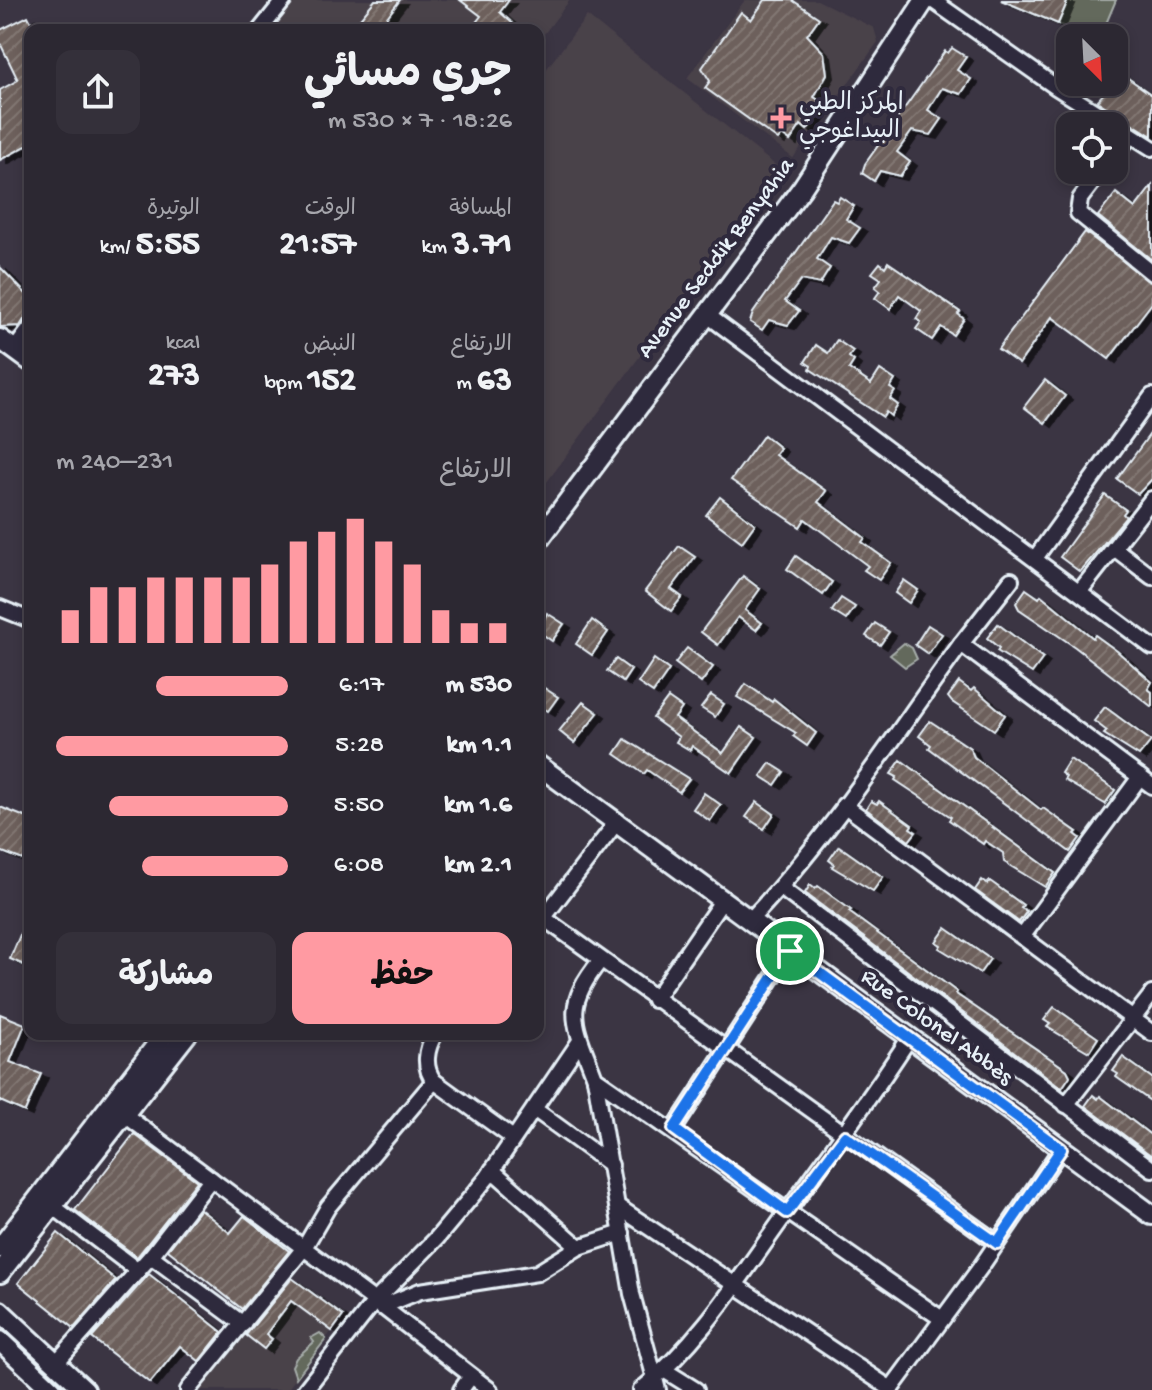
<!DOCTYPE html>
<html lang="ar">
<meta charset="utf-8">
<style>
body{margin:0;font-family:"Gochi Hand","Playpen Sans Arabic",sans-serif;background:#34303a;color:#f1f3f6;direction:rtl;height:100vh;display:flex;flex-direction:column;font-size:30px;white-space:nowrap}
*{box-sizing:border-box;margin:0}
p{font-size:26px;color:#a6a6ac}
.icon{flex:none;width:44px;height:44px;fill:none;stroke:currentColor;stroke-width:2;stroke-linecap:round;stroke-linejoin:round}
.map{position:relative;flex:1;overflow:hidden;direction:ltr}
.drawer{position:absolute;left:24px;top:24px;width:520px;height:1016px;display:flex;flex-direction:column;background:#2c2832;border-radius:16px;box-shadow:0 4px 12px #0003,0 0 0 2px #48444d;direction:rtl}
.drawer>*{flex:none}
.needle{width:52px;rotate:156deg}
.tools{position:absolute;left:1056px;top:24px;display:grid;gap:16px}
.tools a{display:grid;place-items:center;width:72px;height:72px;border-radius:16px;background:#2c2832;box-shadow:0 4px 12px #0003,0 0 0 2px #48444d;font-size:40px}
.pin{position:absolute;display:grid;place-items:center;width:68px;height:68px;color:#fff;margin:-34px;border:4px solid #fff;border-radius:50%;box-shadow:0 2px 8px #0007}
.round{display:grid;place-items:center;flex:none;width:84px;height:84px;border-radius:16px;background:#34303a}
.summary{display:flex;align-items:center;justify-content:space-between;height:136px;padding:0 32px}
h1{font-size:44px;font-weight:700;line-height:60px}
.stats{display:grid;grid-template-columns:repeat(3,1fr);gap:12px;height:136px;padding:8px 32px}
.stats div{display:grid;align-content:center}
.stats b{font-size:34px;font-weight:700}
.stats small{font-size:22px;font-weight:400}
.stats p{font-size:22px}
.chart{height:224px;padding:16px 32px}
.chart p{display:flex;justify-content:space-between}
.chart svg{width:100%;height:144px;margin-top:8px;stroke:#ff9aa2;stroke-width:6}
.cta{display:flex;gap:16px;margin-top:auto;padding:16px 32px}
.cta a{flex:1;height:92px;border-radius:16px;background:#ff9aa2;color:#111;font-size:32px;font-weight:700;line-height:92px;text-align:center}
.cta a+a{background:#34303a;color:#f1f3f6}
ul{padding:0 32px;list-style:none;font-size:26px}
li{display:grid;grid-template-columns:128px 96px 1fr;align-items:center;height:60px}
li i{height:20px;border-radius:10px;background:#ff9aa2}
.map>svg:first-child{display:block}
.built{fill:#4a424a}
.forest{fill:url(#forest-firs);stroke:#a6adaa;stroke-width:2}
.green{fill:#64695c;stroke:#a6adaa;stroke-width:2}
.building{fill:url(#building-hatch);stroke:#e8f1f8;stroke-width:2;filter:url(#shadow)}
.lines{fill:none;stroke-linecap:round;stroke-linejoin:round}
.street-casing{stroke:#e8f1f8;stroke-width:20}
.secondary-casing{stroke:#e8f1f8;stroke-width:24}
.street{stroke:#2f2a3d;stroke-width:14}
.secondary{stroke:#2f2a3d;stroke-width:18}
.route-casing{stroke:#fff;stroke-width:16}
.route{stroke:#1a73e8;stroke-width:10}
.poi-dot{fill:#ff9aa2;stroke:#2f2a3d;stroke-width:3}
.labels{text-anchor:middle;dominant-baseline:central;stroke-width:8;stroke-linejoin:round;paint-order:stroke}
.poi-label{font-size:24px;fill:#e8f1f8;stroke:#2f2a3d;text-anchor:start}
.street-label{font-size:24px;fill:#e8f1f8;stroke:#2f2a3d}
</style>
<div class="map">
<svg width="1152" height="1390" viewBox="0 0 1152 1390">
<defs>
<pattern id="forest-firs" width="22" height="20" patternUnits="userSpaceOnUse" patternTransform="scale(2)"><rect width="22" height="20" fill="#64695c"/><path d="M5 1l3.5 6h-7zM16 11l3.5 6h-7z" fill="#7a7f74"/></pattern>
<pattern id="building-hatch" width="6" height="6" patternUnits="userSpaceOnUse" patternTransform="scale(2)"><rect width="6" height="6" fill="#6d605b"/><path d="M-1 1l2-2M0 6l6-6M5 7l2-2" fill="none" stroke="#827773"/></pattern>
<filter id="shadow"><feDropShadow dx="7" dy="4" stdDeviation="0" flood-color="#0009"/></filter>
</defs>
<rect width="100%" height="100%" fill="#3b3543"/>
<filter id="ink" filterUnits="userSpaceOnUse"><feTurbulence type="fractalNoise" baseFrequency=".0125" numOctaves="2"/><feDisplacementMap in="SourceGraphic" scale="16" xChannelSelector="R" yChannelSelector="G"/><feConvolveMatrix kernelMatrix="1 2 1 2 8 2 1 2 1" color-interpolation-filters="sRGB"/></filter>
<g filter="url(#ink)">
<g class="built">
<path d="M296 0H568L569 1 538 42V30H273Z"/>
<path d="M745 0H817L874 28 878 42 793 158 687 78Z"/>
<path d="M587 16 779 168 538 494V80Z"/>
<path d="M287 1274 343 1316 287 1390H199Z"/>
</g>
<g class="forest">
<path d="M904 643 912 648 917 659 905 667 890 655Z"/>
<path d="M320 1333 326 1339 296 1378 292 1366 296 1358 314 1342 311 1338Z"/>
</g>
<path class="green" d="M1001 0H1116L1100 38H1091Z"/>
<g class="building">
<path d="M375 0H400L377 30H356L361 24 357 22Z"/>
<path d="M460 0H509L500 12 520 30H470L481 16Z"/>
<path d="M765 0H792L819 18 807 35 824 53 827 74 814 97 820 101 815 107 821 111 807 130 801 125 790 141 782 135 778 140 705 88 710 81 702 68 741 12 751 20Z"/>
<path d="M1001 0H1068L1058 24Z"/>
<path d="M28 16 35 30H30V144L0 160V90L18 80 0 43V30Z"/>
<path d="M952 48 966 57 957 70 971 79 961 94 942 88 928 110 942 119 931 135 912 131 897 152 910 162 900 176 880 171 874 181 862 173 865 164 945 51 948 53Z"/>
<path d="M1118 71 1152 95V136L1097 101 1114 82Z"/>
<path d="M1152 186V260L1098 216 1116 193 1135 208Z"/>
<path d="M840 197 854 206 846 219 860 228 849 243 831 237 817 259 830 268 820 284 801 280 785 301 799 311 788 325 769 320 762 330 750 322 753 313 833 200 837 202Z"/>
<path d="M1085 232 1152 283V303L1109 359 1052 317 1019 364 998 349Z"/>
<path d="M888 262 960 312 958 314 964 319 953 335 941 327 932 340 916 329 921 322 916 319 921 311 899 295 890 309 875 298 880 291 875 287 881 279 872 273 880 263 885 267Z"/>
<path d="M0 267 30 298V310L20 326 0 327Z"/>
<path d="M837 340 853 351 849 357 854 361 849 369 871 384 880 370 895 380 890 388 895 391 890 399 898 405 891 416 886 412 883 417 810 369 811 366 805 362 816 345 828 353Z"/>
<path d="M1045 380 1065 396 1045 423 1024 407Z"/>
<path d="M1152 431V479L1138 494 1117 479Z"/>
<path d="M764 435 780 448 775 455 826 491 818 502 865 538 862 542 891 563 879 580 864 570 868 566 805 519 800 527 731 480Z"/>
<path d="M1105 495 1126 510 1123 514 1126 517 1080 572 1060 557Z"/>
<path d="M720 497 755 524 742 542 706 515Z"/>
<path d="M679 546 695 557 671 589 682 597 671 611 645 591Z"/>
<path d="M796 556 832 582 823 595 787 569Z"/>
<path d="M743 576 760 589 745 610 762 623 756 630 738 617 718 645 701 632Z"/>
<path d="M904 580 918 590 909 603 895 593Z"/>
<path d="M1026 589 1039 598 1041 595 1093 638 1095 635 1117 651 1152 682 1148 689 1152 692V707L1075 647 1019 609 1016 603Z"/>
<path d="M841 598 855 607 846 620 832 611Z"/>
<path d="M547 613 564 624 552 641 538 631Z"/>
<path d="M592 620 608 632 592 655 576 644Z"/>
<path d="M875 623 889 632 880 645 866 636Z"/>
<path d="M998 624 1043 658 1032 673 997 651 999 648 987 638Z"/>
<path d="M928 625 942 634 928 654 915 645Z"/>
<path d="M687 648 713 667 701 683 675 663Z"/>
<path d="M616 659 631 670 623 682 607 671Z"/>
<path d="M654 659 669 670 653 693 638 683Z"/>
<path d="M959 682 971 691 974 688 1005 715 994 730 952 702 948 697Z"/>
<path d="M538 684 558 697 548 711 538 705Z"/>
<path d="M746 684 772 702 774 699 816 733 807 746 793 736 796 733 737 697Z"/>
<path d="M711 695 724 704 715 717 701 708Z"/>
<path d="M668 698 682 708 675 718 723 753 741 727 756 737 731 773 692 746 690 750 676 742 679 737 653 718Z"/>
<path d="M583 702 598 713 574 743 559 731Z"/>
<path d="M1105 707 1151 741 1139 756 1104 734 1107 731 1094 721Z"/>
<path d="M930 721 970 748 974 757 1041 810 1043 808 1077 832 1075 834 1080 838 1070 852 929 748 931 745 919 736Z"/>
<path d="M625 739 689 779 679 792 647 770 644 774 615 754Z"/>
<path d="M1070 759 1115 790 1105 804 1064 780 1066 777 1061 773Z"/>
<path d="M901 760 1055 873 1045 887 1004 862 1003 853 985 841 983 844 949 820 951 817 895 780 897 777 891 774Z"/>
<path d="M770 763 784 772 775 785 761 776Z"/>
<path d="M704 793 721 805 710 821 693 809Z"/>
<path d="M871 801 877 804 879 801 912 825 910 828 916 832 909 841 866 809Z"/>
<path d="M757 802 774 814 764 829 746 817Z"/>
<path d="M0 807 30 819V844L23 860 0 851Z"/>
<path d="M839 846 883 877 873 891 832 867 834 864 829 860Z"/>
<path d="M982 880 987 884 990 881 1023 905 1021 908 1027 911 1019 922 975 890Z"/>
<path d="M810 885 815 889 818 886 851 910 849 912 957 992 956 994 1067 1070 1070 1076 1062 1088 805 893Z"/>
<path d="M30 911V965H24L10 959Z"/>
<path d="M946 928 990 959 980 973 939 948 941 945 936 942Z"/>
<path d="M1054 1007 1098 1038 1089 1052 1047 1027 1050 1024 1044 1020Z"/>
<path d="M0 1014 25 1024 10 1062 41 1074 25 1112 0 1101Z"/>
<path d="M1123 1057 1152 1078V1102L1116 1077 1118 1074 1113 1071Z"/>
<path d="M1093 1095 1098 1099 1100 1096 1152 1136V1156L1085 1106Z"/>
<path d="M134 1134 197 1181 137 1257 75 1210Z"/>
<path d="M200 1209 230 1233 244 1216 289 1251 242 1309 168 1250Z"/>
<path d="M58 1233 116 1280 74 1328 18 1283Z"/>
<path d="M149 1274 222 1332 199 1361 180 1346 150 1383 92 1338Z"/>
<path d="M292 1278 343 1316 332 1331 291 1301 266 1334 272 1339 264 1349 246 1335Z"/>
</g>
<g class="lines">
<g class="street-casing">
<g id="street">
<path d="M932 0 1056 87 1152 148"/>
<path d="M260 30 284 0"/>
<path d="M1114 156 1131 135"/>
<path d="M1102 170 1080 199 1078 213 1152 273"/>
<path d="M706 314 1152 647"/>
<path d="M15 349 30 329"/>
<path d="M1114 548 1152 577"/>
<path d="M1036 557 1152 396"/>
<path d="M1080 591 1152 499"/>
<path d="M0 608 30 620"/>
<path d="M961 644 1011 580"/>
<path d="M844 805 1152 1033"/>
<path d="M781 888 1152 1169"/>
<path d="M538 914 997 1243"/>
<path d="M749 921C829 838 893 737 961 644L1152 786"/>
<path d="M538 925 616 823"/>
<path d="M1022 937 1140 777"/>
<path d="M600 961C561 1009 575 1024 595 1078L942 1319"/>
<path d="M654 1000 722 901"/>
<path d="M435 1034C426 1049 423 1067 434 1081L513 1138"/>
<path d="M595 1078 632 1294 658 1390"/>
<path d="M1066 1105 1152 994"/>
<path d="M534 1109 611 1165"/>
<path d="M125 1115 375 1301 305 1390"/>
<path d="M674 1129 790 951"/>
<path d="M492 1170 579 1247"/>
<path d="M46 1201 138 1271"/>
<path d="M617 1206 891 1389"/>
<path d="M151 1256 243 1324"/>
<path d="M381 1307 420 1291 537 1273 579 1247 622 1233"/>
<path d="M55 1364 151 1256 211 1179"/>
<path d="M664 1370 696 1390"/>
<path d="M188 1390 304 1248 328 1207 434 1081"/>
<path d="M461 1390 471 1376"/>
<path d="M490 1390 375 1301 437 1238 487 1178 580 1041"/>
<path d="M641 1390C702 1340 742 1274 787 1212 829 1154 871 1097 910 1037"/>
<path d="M890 1390 980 1268 1061 1149"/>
</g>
</g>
<g class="secondary-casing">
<g id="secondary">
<path d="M0 339 30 361"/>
<path d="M538 541 802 188 925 0"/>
<path d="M538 765 1152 1215"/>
<path d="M0 1248 165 1034"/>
<path d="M0 1273 187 1034"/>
<path d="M0 1311 85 1390"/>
<path d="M0 1341 52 1390"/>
</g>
</g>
<use href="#street" class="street"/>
<use href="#secondary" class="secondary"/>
</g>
</g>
<g class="lines" filter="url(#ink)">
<g class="route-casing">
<path id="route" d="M790 951 1061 1149 997 1243 845 1136 787 1212 674 1129Z"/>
</g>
<use href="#route" class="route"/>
</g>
<path class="poi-dot" d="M777 106h8v8h8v8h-8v8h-8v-8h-8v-8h8z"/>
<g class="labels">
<g class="poi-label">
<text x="799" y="104">المركز الطبي<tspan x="799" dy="28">البيداغوجي</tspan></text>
</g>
<g class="street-label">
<text transform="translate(717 259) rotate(-53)">Avenue Seddik Benyahia</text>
<text transform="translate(936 1028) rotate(36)">Rue Colonel Abbès</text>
</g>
</g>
</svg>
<div class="tools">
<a><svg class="needle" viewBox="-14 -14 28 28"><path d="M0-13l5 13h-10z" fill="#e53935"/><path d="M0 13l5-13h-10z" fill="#a6a6ac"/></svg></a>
<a><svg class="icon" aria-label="locate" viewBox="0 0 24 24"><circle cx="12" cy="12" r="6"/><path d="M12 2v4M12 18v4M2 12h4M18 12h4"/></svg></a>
</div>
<div class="pin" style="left:790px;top:951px;background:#1e9e55"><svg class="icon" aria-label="arrive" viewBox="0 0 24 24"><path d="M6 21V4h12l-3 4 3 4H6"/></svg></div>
<section class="drawer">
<div class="summary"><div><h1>جري مسائي</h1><p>18:26 · 7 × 530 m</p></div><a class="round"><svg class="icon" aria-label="share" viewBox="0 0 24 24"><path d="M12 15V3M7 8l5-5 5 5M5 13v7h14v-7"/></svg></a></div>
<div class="stats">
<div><p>المسافة</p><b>3.71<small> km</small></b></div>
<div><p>الوقت</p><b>21:57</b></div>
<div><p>الوتيرة</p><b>5:55<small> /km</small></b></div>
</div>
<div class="stats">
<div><p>الارتفاع</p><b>63<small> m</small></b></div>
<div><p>النبض</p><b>152<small> bpm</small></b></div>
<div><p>kcal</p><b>273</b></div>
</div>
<div class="chart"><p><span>الارتفاع</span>231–240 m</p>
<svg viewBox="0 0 160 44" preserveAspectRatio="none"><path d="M5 44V34M15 44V27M25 44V27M35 44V24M45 44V24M55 44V24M65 44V24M75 44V20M85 44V13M95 44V10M105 44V6M115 44V13M125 44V20M135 44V34M145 44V38M155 44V38"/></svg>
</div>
<ul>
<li><b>530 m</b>6:17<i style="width:57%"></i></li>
<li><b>1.1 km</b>5:28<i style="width:100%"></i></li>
<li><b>1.6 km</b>5:50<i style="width:77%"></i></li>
<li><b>2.1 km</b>6:08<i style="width:63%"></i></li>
</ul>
<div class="cta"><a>حفظ</a><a>مشاركة</a></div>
</section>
</div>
